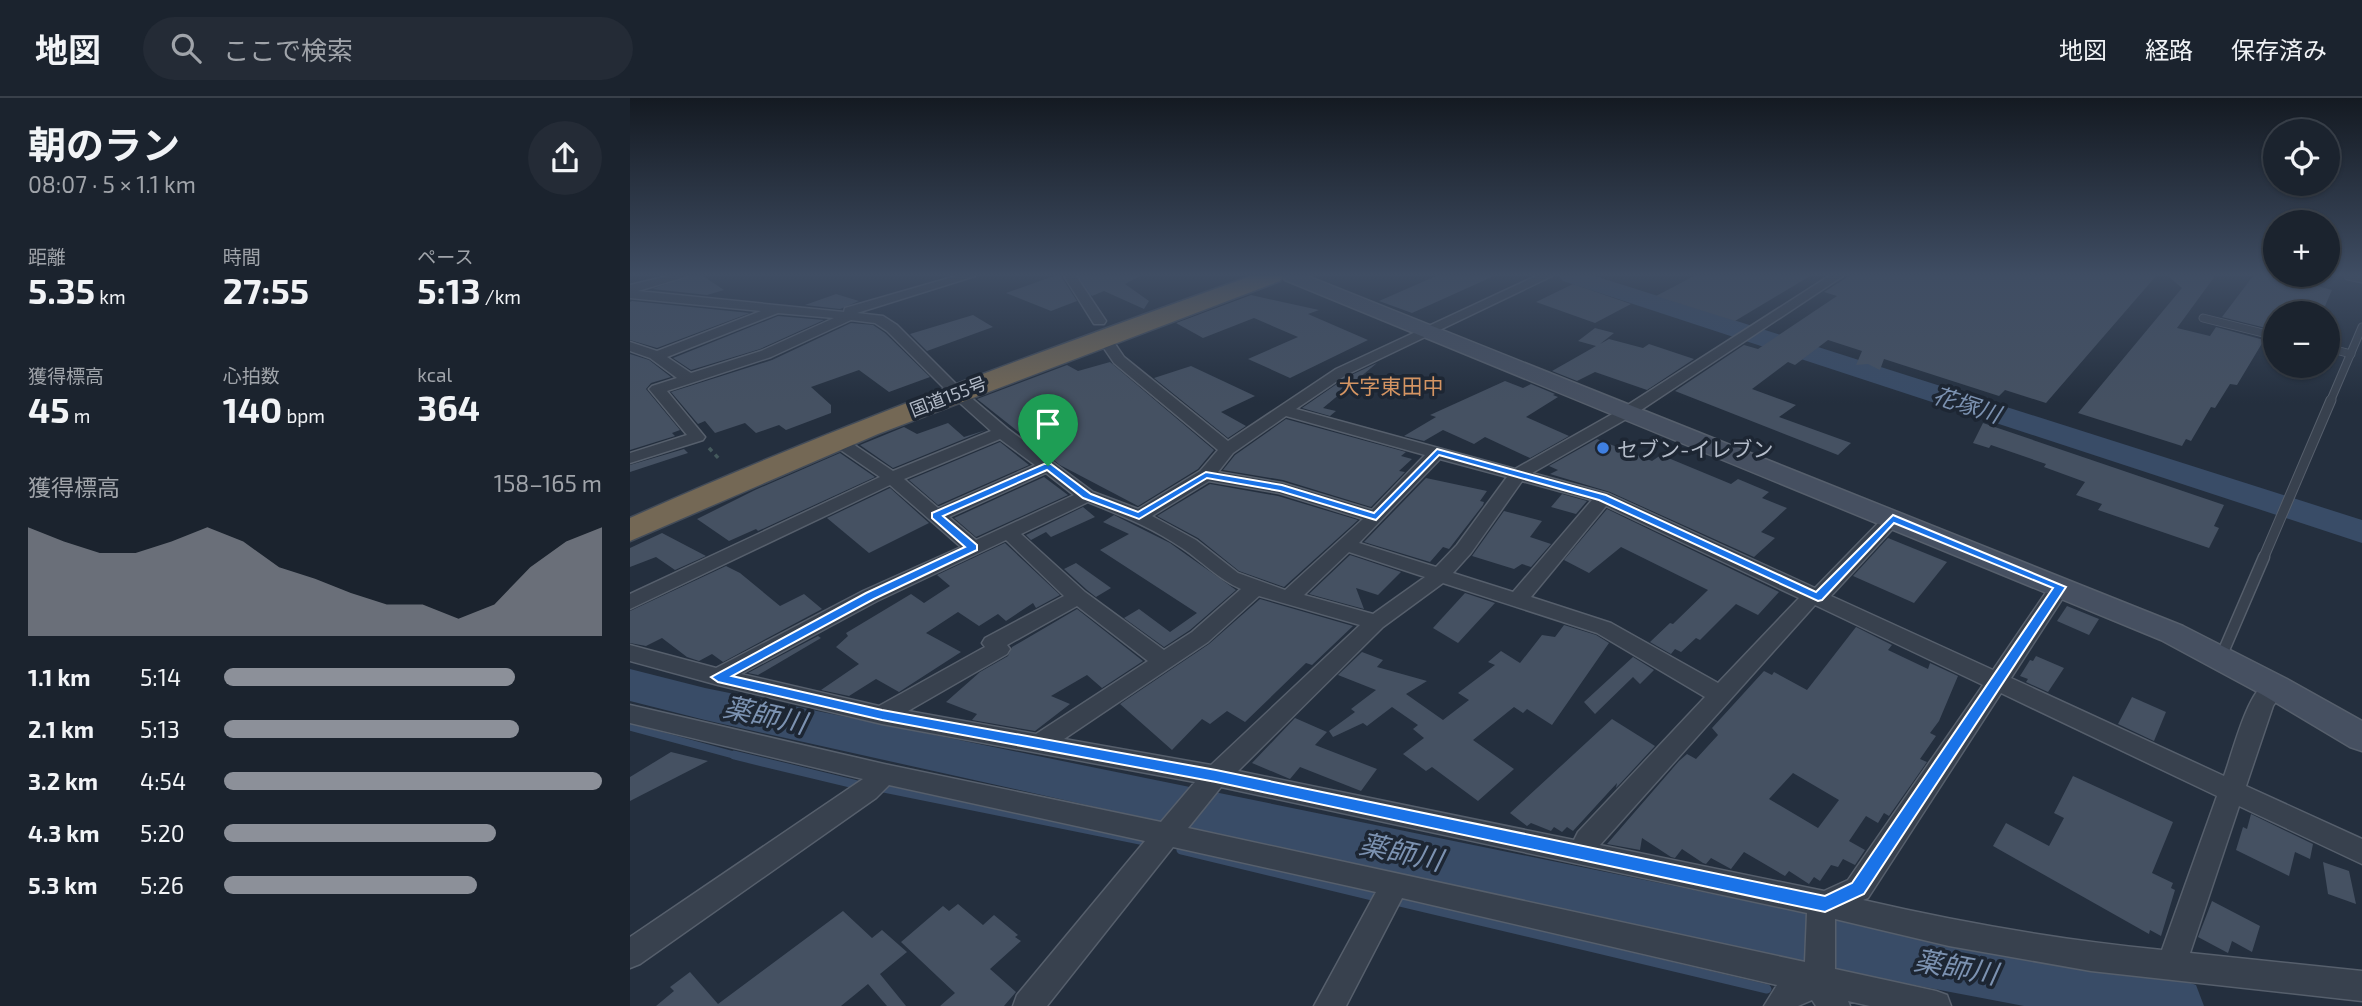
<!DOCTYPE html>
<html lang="ja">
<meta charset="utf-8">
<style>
body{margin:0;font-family:"Exo 2","Noto Sans JP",sans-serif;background:#242b36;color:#f1f3f6;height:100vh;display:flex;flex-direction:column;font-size:26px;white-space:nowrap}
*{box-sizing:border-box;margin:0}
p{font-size:23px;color:#a0a4aa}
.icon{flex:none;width:38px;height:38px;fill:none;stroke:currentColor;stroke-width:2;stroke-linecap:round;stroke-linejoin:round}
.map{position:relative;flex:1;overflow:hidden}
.panel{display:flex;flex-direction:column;background:#1b232e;width:630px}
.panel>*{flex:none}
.tools{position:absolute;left:1633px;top:21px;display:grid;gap:14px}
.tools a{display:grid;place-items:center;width:77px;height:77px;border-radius:50%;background:#1b232e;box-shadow:0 2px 5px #0004,0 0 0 2px #39404a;font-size:35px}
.pin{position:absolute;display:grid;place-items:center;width:60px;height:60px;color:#fff;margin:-72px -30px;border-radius:50% 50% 50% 0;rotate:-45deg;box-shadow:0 0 7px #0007}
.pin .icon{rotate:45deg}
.round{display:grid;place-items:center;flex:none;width:74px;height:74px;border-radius:37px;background:#242b36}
.head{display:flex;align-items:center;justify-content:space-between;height:119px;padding:0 28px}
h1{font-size:38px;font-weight:700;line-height:52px}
.stats{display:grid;grid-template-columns:repeat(3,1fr);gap:10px;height:119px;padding:7px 28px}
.stats div{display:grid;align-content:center}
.stats b{font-size:35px;font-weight:700}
.stats small{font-size:19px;font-weight:400}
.stats p{font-size:19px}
.chart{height:196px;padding:14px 28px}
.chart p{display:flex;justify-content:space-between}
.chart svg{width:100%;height:126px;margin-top:7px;fill:#8c9099;opacity:.7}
ul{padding:0 28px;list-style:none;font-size:23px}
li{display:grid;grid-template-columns:112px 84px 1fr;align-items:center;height:52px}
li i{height:18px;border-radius:9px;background:#8c9099}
header{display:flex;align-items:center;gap:42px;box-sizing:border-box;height:98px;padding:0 35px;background:#1b232e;border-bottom:2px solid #39404a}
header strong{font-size:33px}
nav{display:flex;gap:38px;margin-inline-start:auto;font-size:24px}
.search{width:490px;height:63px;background:#242b36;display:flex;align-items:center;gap:18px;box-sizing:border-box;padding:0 24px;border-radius:38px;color:#a0a4aa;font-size:26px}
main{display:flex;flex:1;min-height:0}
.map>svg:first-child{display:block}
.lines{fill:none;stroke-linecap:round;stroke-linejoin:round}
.stream-far2{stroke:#394c67;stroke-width:4.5}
.stream-far1{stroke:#394c67;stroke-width:7}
.stream{stroke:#394c67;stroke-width:9}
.river{fill:#394c67;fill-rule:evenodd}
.building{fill:#455162;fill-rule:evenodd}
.lane-far2-casing{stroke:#565f6c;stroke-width:9}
.lane-far1-casing{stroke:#565f6c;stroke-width:11}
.lane-casing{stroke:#565f6c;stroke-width:13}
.street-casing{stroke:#565f6c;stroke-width:3}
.secondary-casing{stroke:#565f6c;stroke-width:3}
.highway-casing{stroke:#434c59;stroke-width:3}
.path{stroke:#44595c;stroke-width:3.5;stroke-dasharray:4.5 4.5;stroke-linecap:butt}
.lane-far2{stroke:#38414e;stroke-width:7}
.lane-far1{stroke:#38414e;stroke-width:9}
.lane{stroke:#38414e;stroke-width:10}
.street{fill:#38414e;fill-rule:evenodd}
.secondary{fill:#465061;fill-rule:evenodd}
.highway{fill:#746855;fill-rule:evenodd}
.route{fill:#1a73e8;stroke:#fff;stroke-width:2;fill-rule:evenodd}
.shop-dot{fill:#3f7fe0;stroke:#1d2633;stroke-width:2.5}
.labels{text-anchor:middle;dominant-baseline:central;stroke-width:7;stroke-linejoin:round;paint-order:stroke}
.far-street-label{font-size:18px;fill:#b4bcc9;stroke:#1d2633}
.far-quarter-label{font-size:21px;fill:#d59563;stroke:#1d2633}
.poi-label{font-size:21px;fill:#b4bcc9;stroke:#1d2633;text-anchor:start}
.water-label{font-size:23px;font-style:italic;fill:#7c92b1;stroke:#1d2633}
.near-water-label{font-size:28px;font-style:italic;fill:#7c92b1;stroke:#1d2633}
</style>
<header>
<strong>地図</strong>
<div class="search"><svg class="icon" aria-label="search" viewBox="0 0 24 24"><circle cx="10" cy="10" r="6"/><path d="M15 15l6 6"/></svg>ここで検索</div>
<nav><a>地図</a><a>経路</a><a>保存済み</a></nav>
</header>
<main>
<section class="panel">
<div class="head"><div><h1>朝のラン</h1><p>08:07 · 5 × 1.1 km</p></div><a class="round"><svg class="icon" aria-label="share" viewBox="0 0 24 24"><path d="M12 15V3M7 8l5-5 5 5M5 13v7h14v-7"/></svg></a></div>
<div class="stats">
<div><p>距離</p><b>5.35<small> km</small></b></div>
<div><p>時間</p><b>27:55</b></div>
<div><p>ペース</p><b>5:13<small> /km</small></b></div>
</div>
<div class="stats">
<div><p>獲得標高</p><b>45<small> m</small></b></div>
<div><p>心拍数</p><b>140<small> bpm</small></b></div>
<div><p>kcal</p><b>364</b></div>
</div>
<div class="chart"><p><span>獲得標高</span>158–165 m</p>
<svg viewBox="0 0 160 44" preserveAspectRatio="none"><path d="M0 44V6L10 11L20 15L30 15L40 11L50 6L60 11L70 20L80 24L90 29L100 33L110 33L120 38L130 33L140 20L150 11L160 6V44z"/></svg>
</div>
<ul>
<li><b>1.1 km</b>5:14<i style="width:77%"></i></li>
<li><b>2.1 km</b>5:13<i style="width:78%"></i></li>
<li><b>3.2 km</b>4:54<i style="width:100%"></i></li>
<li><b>4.3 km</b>5:20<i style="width:72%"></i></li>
<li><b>5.3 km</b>5:26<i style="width:67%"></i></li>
</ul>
</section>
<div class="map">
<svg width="1732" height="908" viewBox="0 0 1732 908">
<rect width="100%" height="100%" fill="#242f3e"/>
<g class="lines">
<path class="stream-far2" d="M448 178 459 196"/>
<path class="stream-far1" d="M0 629 111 659"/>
<g class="stream">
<path d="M104 657 228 687"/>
<path d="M249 689 515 743"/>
<path d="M551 752 750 800"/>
<path d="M766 803 1137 891"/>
</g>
<g class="river">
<path d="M929 178H965L1732 422V445L933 183Z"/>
<path d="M0 571 75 590 1142 808 1545 879 1566 887 1574 908H1394L1142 860 75 622 0 603Z"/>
</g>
</g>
<g class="building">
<path d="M60 178H73L94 192 77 197 22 191Z"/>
<path d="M424 178H431L447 203 421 213 376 195Z"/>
<path d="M449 178H510L495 186 519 203 514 211 474 193 462 198Z"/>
<path d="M806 178H864L782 215 749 203Z"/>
<path d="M1064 178H1180L1105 223 1026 198Z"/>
<path d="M1219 178H1526L1416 305 1375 292 1369 298 1254 261 1250 272 1238 266 1226 267 1232 253 1198 242 1165 267 1158 264 1122 291 1166 307 1149 319 1221 345 1208 357 1045 293 1114 247 1128 251 1207 198 1194 194Z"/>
<path d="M1538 178H1585L1547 230 1580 238 1586 229 1634 242 1607 287 1600 286 1585 310 1581 309 1561 343 1556 341 1552 348 1448 315 1552 190Z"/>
<path d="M1623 178H1651L1702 192 1692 215H1645V223L1640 231 1592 219Z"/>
<path d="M943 186 1001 206 965 225 906 204Z"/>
<path d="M206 196 229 203 210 211 175 207Z"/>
<path d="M621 197 689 212 678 216 738 242 660 280 618 261 668 239 624 220 573 240 546 225Z"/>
<path d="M0 204 2 203 120 215 27 250 0 242Z"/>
<path d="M343 217 363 229 297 253 280 236Z"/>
<path d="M148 218 194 222 130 251 61 272 43 260Z"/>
<path d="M221 225 243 227 255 235 300 279 259 294 229 272 181 289 201 307V315L156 332 149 327 126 335 115 325 85 335 75 323 68 326 41 294 142 262Z"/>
<path d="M965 230 984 235 970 246 979 241 1013 250 1019 246 1064 261 1017 292 965 274 947 283 922 273 966 248 948 243Z"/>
<path d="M0 256 19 262 41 279 21 285 16 291 50 332 42 335 45 338 0 352Z"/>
<path d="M480 264 584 352 568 371 508 408 430 367 347 301 437 267 448 273Z"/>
<path d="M747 265 693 310 706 313 700 318 672 310 717 279Z"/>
<path d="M561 268 625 298 591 314 616 328 598 340 524 280Z"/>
<path d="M875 283 893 290 901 286 925 296 923 297 928 299 896 319 939 338 900 360 855 339 844 346 813 332 794 343 774 338 806 319 800 317Z"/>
<path d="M656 321 776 354 771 358 782 361 769 373 775 374 741 409 653 382 593 372 605 357Z"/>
<path d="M318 325 334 339 356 332 263 370 230 347 274 329 287 336Z"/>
<path d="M1353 325 1594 407 1584 428 1589 430 1579 450 1468 412 1472 406 1446 397 1455 384 1414 369 1416 366 1361 347 1359 350 1343 345Z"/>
<path d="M967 341 1022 363 1031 357 1101 386 1108 381 1139 394 1132 400 1157 410 1131 434 1145 440 1124 459 980 394 920 376 928 372 919 368Z"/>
<path d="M370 344 399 367 308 407 279 382Z"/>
<path d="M54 351 58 355 0 374V367Z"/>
<path d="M210 355 245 379 128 433 126 431 99 443 67 421 125 392Z"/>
<path d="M414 379 438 397 346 439 324 420Z"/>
<path d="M796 380 857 393 850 403 854 404 853 407 819 451 813 449 800 464 734 444Z"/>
<path d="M580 386 648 398 728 422 654 489 609 473 568 440 527 418Z"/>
<path d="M260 390 299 425 239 455 197 420Z"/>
<path d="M932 396 957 403 946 416 921 409Z"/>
<path d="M453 409 465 419 421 439 416 434 401 442 396 437Z"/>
<path d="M977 411 1149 494 1128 517 1106 506 1070 542 1066 540 1051 554 1045 551 1041 556 1020 544 1040 525 1043 526 1078 492 991 449 959 475 934 462Z"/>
<path d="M874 413 912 423 900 439 921 446 901 469 892 466 884 471 842 458Z"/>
<path d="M484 417 540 445 606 492 560 532 534 549 494 520 509 511 540 534 567 515 470 452 499 436 473 424Z"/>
<path d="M32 435 76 458 45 472 26 459 0 469V450Z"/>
<path d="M1258 440 1317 464 1284 505 1223 478Z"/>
<path d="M375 445 430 497 406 510 403 505 376 523 368 516 349 528 328 514 296 535 331 554 269 594 246 581 219 598 191 592 229 566 206 549 218 538 216 535 281 496 294 505 320 488 307 477Z"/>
<path d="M720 457 771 474 748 497 726 490 734 511 679 496Z"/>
<path d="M446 465 481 490 466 499 457 492 434 471Z"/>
<path d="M96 468 110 475 150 508 174 496 192 511 93 564 82 556 69 563 57 559 32 540 16 548 0 545V513Z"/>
<path d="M835 495 865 505 828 545 803 530Z"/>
<path d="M630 501 723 528 682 567 676 565 615 624 597 613 580 626 572 621 542 652 490 606 579 546Z"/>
<path d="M1437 508 1469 521 1459 537 1427 523Z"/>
<path d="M447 511 513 563 472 590 457 577 421 598 440 606 405 633 342 622 347 616 316 604 350 574 378 558 382 549Z"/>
<path d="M934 527 966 537 979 545 922 627 897 611 893 615 884 609 843 642 884 671 848 703 802 669 796 673 773 656 794 640 783 631 788 627 762 609 737 628 733 625 703 639 699 633 725 614 721 611 746 592 708 577 732 554 753 562 747 569 797 583 776 596 813 622 839 602 828 595 865 567 858 564 871 553 890 565 912 537 925 539Z"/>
<path d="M1226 529 1262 547 1258 552 1298 571 1300 565 1328 578 1309 623 1300 635 1306 638 1290 661 1297 664 1259 718 1254 715 1248 725 1236 718 1219 743 1235 752 1225 767 1213 761 1208 769 1201 767 1190 783 1184 779 1179 786 1159 773 1155 778 1114 754 1101 771 1081 760 1076 766 1073 765 1052 751 1045 760 1041 759 1012 740 1010 752 977 746 1049 663 1057 656 1066 661 1088 637 1082 630 1134 573 1142 577 1144 574 1177 592ZM1163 675 1209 702 1188 730 1139 701Z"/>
<path d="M188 538 191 540 128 577 118 575Z"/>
<path d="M1406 558 1434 570 1418 594 1396 584 1398 581 1390 578 1400 562 1403 563Z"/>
<path d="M1003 559 1024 572 1010 586 1003 579 965 616 954 604Z"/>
<path d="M1502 599 1536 614 1524 643 1488 626Z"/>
<path d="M665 620 697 634 685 647 747 671 731 693 670 669 660 681 622 665Z"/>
<path d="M982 621 1025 648 986 690 987 685 943 733 937 729 932 734 924 729 921 733 901 725 897 728 880 715Z"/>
<path d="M41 654 78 663 0 703V679Z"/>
<path d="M1443 678 1543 724 1522 775 1543 785 1541 790 1545 792 1531 838 1520 832 1519 836 1363 748 1376 725 1419 748 1434 720 1424 715Z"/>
<path d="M1621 716 1683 746 1680 761 1665 754 1659 778 1606 752 1613 729 1617 731Z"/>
<path d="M1693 764 1719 773 1726 806 1698 796Z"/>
<path d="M1582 803 1630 828 1622 854 1602 843 1598 855 1568 839Z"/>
<path d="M328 806 353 827 364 817 388 837 385 839 391 843 360 871 386 894 374 908H310L325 895 271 844 313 808 319 813Z"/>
<path d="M213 813 242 840 252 832 277 854 250 876 276 908H257L238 886 211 908H26L44 893 40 889 60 874 88 906Z"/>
</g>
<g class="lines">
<g class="lane-far2-casing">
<g id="lane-far2">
<path d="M1718 178 1732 181"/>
<path d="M1573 220 1645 238"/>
<path d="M1698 250 1721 256"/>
<path d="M1700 304 1732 229"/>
</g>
</g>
<g class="lane-far1-casing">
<path id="lane-far1" d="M1633 461 1701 302"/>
</g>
<g class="lane-casing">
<path id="lane" d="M1591 559 1634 459"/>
</g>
<g class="street-casing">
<g id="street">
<path d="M38 178H58L8 193 214 214 215 210 326 178H345L227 215 253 218 267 227 332 292 378 331 463 394 508 411 570 373 588 352 484 265 467 240 469 237H479L494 259 598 343 706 271 906 178H922L716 277 666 311 885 371 993 310 1199 178H1213L1005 316 902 375 979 396 1185 490 1257 416H1269L1272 420 1269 424 1201 498 1363 572 1423 484H1437L1440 489 1381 580 1594 678C1603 654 1616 597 1637 583 1642 580 1648 582 1653 583L1656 589 1643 608 1616 688 1732 741V766L1609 708 1560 855 1732 873V903L1461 873 1319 848 1205 821V871L1306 893 1317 897 1321 908H1240L1218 903 1220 908H1186L1182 902 1168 908H1134L1147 887 772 800 716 908H684L746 794 543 749 417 908H383L387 897 515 743 259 687 246 700 10 866 0 870V839L233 681 0 625V607L254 666 531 724 565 684 252 626 88 587 0 563V547L86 570 233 493 331 449 260 387 0 511V496L250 379 199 344 197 341 199 338H211L263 373 361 333 322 298 257 233 245 225 221 222 141 259 37 293 75 339 73 342 0 365V355L57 337 19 291 22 288 47 280 20 260 0 253V244L27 253 131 213 0 200V187ZM148 215 204 220 131 253 61 275 37 259ZM656 318 795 357 742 412 652 385 588 374 603 355ZM370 341 405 367 308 410 274 381ZM810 361 877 379 827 447 806 469 729 445ZM416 375 444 397 346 442 319 419ZM579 383 649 395 733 421 655 492 608 475 566 442 522 418ZM892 383 962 402 883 494 823 475 841 455ZM458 404C490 417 523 430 552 450 573 464 588 481 611 491L562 534 534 552 455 494 391 436ZM976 408 1169 500 1088 585 981 525 901 499ZM376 442 434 498 355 540 352 545 355 549 249 608 111 576 247 503ZM719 454 795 479 743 516 674 497ZM813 485 967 535 1075 599 948 734 944 742 608 673 753 529ZM629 498 730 527 581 667 434 641 578 544ZM1185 507 1353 587 1218 782 1194 793 970 747ZM447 508 518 563 406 636 278 613 377 556 380 551 377 547ZM1371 595 1587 698 1532 852C1431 842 1332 825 1233 802L1238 800ZM591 689 1177 815 1175 864 558 730Z"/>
<path d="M434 178H446L476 223 474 226H464Z"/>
</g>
</g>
<g class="secondary-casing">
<path id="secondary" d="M652 178H677L1553 528 1657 581 1732 623V653L1720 649 1633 597 1531 542 655 182Z"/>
</g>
<g class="highway-casing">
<path id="highway" d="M621 178H653L650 183 248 336 0 443V420C203 329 412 253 621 178Z"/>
</g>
<path class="path" d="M79 350 91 363"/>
<use href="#lane-far2" class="lane-far2"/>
<use href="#lane-far1" class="lane-far1"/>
<use href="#lane" class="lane"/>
<use href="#street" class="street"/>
<use href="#secondary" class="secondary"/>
<use href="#highway" class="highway"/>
</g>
<linearGradient id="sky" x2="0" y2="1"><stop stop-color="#141a22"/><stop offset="0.58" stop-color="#3f4d63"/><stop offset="1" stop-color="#3f4d63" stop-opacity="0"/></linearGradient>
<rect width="1732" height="305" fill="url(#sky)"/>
<path class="route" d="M807 351 976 397 1186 494 1263 417 1436 489 1234 796 1195 814 586 684 252 622 88 584 81 579 236 495 335 449 302 420V415L414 366H421L461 396 508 414 576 374 652 387 744 415ZM809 357 969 402 1188 503 1192 502 1264 425 1423 490 1222 785 1195 798 586 672 252 612 102 578 244 501 347 452V447L313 418 417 372 453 400 509 421 577 380 650 393 746 422Z"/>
<circle class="shop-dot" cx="973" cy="350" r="7"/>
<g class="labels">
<g class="far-street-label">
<text transform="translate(318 298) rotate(-21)">国道155号</text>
</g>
<g class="far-quarter-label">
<text x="761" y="287">大字東田中</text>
</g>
<g class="poi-label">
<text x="987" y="350">セブン-イレブン</text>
</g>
<g class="water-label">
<text transform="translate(1337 306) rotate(18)">花塚川</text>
</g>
<g class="near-water-label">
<text transform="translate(135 616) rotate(12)">薬師川</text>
<text transform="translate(771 753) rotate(12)">薬師川</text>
<text transform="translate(1326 868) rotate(10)">薬師川</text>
</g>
</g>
</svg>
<div class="tools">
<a><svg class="icon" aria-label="locate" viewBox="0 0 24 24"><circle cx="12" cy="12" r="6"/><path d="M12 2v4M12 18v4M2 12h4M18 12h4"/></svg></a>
<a>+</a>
<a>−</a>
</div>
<div class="pin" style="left:418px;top:368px;background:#1e9e55"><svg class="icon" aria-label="arrive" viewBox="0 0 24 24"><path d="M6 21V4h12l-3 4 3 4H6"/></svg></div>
</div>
</main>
